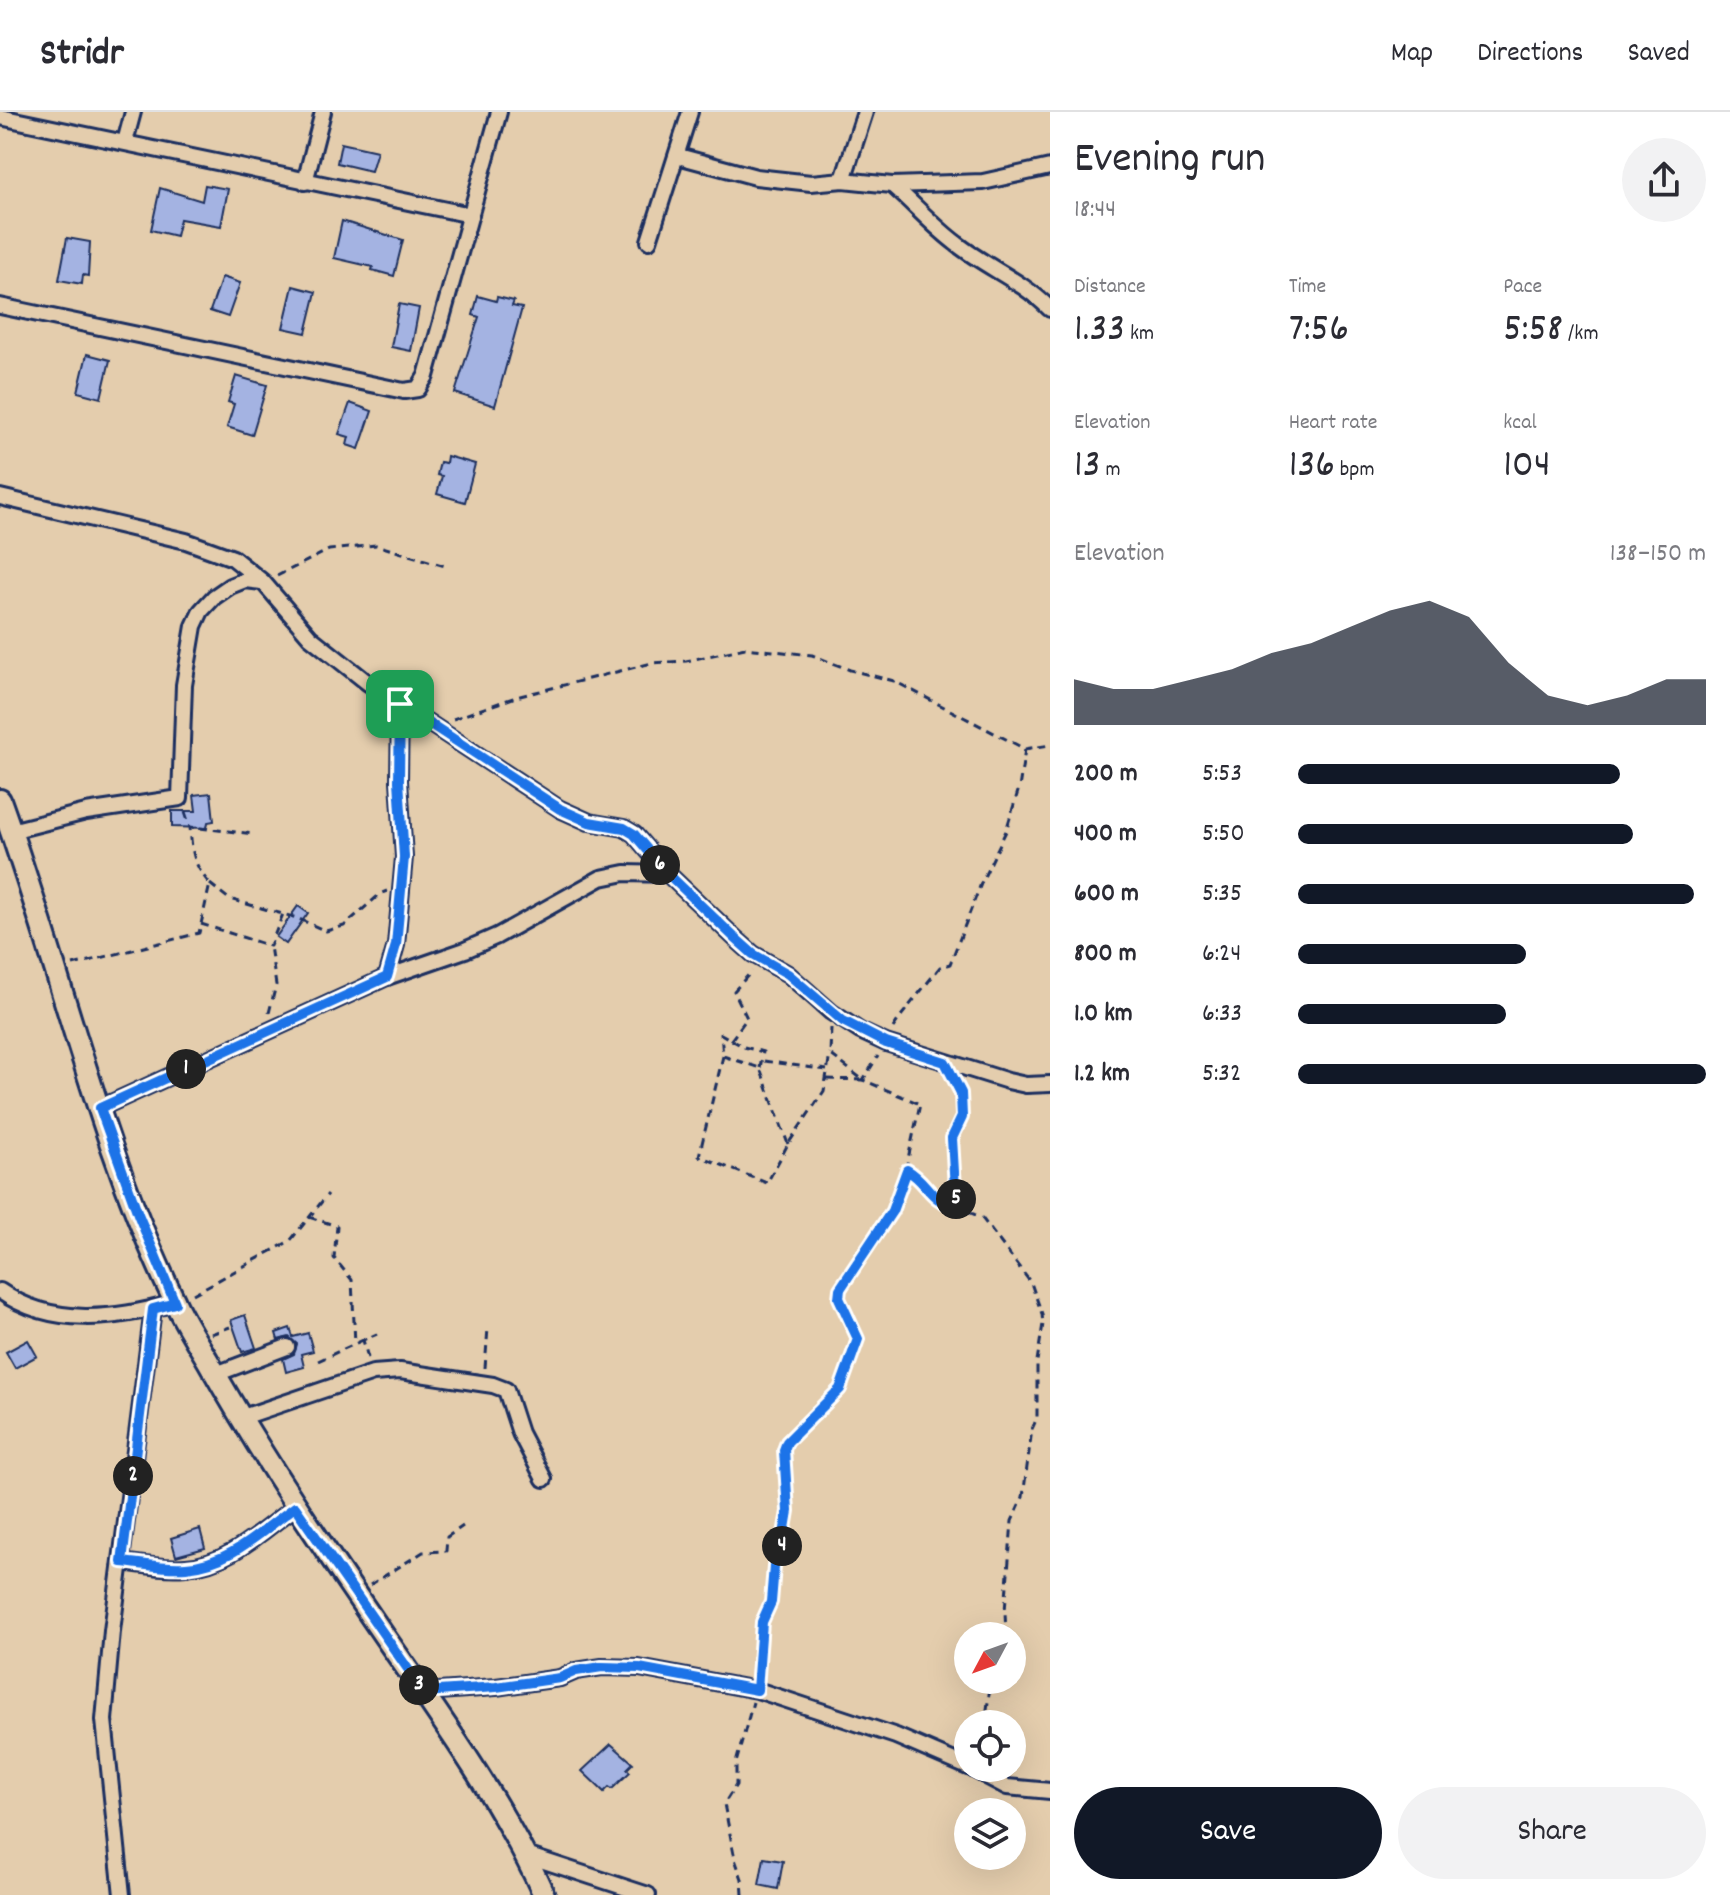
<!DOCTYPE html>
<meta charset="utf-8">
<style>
body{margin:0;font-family:Dekko,sans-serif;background:#f2f2f3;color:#2b2b33;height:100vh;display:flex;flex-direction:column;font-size:30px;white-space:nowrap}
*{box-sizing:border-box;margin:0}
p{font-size:26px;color:#7c7c81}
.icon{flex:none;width:44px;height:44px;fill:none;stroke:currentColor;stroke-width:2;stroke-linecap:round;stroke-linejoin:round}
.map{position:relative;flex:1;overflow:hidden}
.details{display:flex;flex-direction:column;background:#fff;width:680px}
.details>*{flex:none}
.needle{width:52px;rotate:229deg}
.controls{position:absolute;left:954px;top:1510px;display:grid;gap:16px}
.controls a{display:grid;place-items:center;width:72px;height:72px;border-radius:50%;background:#fff;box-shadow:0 8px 32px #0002;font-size:40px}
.pin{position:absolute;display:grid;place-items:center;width:68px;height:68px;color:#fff;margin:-34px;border-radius:16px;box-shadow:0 4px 12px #0006}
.km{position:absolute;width:40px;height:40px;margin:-20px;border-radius:50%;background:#222;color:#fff;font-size:22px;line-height:40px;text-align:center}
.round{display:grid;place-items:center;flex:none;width:84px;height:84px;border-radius:42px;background:#f2f2f3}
.summary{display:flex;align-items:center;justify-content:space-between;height:136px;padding:0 24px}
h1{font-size:44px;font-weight:600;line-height:60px}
.stats{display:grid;grid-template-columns:repeat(3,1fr);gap:12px;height:136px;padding:8px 24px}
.stats div{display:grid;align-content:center}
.stats b{font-size:40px;font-weight:600}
.stats small{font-size:22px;font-weight:400}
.stats p{font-size:22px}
.chart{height:224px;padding:16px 24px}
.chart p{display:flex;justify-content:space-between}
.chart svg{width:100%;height:144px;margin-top:8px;fill:#111827;opacity:.7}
.cta{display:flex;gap:16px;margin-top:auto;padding:16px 24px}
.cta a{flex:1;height:92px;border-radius:48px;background:#111827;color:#fff;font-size:32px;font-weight:600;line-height:92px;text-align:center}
.cta a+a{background:#f2f2f3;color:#2b2b33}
ul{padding:0 24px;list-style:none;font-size:26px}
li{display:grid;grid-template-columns:128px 96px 1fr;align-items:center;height:60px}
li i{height:20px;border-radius:10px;background:#111827}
header{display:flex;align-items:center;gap:48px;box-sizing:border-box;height:112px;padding:0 40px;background:#fff;border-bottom:2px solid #e1e1e2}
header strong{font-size:38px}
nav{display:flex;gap:44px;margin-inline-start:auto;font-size:28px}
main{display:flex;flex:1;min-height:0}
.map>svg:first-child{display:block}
.building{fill:#a4b3e2;stroke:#1b2f5e;stroke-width:2}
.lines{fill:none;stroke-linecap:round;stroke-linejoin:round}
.street-casing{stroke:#1b2f5e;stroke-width:20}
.secondary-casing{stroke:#1b2f5e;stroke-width:26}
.path{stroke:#1b2f5e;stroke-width:3;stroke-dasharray:8 6;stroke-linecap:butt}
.street{stroke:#e4cdad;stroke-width:14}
.secondary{stroke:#e4cdad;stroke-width:20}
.route-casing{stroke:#fff;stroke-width:16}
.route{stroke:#1a73e8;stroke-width:10}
</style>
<header>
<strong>Stridr</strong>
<nav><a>Map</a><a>Directions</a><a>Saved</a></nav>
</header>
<main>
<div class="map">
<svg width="1050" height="1783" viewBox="0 0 1050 1783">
<rect width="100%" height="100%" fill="#e4cdad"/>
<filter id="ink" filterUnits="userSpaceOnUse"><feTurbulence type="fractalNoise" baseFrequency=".0125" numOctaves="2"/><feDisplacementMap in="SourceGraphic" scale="16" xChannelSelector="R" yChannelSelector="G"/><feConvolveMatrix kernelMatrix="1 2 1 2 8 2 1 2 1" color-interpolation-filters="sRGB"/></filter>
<g filter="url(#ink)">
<g class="building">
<path d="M341 31 377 39 371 59 337 51Z"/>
<path d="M205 73 228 77 221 114 180 107 176 124 151 118 160 76 202 89Z"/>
<path d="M342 109 403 128 394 164 372 158 373 155 334 146Z"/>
<path d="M67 126 90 130 88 164 83 163 82 172 59 168Z"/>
<path d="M222 165 240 171 228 205 210 199Z"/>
<path d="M293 174 316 180 306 221 283 216Z"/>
<path d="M478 184 496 189 497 185 514 189 512 194 522 196 495 294 455 281 479 205 473 203Z"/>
<path d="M399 192 419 196 411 239 391 235Z"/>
<path d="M87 242 110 248 101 286 78 280Z"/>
<path d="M236 264 267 273 252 323 227 315 234 292 228 290Z"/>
<path d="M350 291 372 299 359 337 347 333 349 325 339 322Z"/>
<path d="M447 344 475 352 465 390 437 382 442 364 437 363 440 350 446 351Z"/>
<path d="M211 681 214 709 208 710 207 716 172 715V699H196L194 683Z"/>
<path d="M298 794 308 801 286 832 276 825Z"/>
<path d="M245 1203 256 1236 242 1240 231 1208Z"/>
<path d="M290 1216 293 1225 308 1221 313 1239 301 1242 304 1255 286 1260 283 1247 294 1242 297 1232 289 1225 278 1228 276 1221Z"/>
<path d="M28 1228 37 1244 15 1256 6 1240Z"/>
<path d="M200 1417 205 1436 176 1444 171 1426Z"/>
<path d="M611 1632 633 1651 627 1657 630 1660 612 1677 609 1675 604 1680 582 1659Z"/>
<path d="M764 1746 783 1749 778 1777 759 1773Z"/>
</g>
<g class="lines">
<g class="street-casing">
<g id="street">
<path d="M0 5 471 103"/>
<path d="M125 30 133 0"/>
<path d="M678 44 756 65 811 71 843 68 892 73 983 70 1050 55"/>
<path d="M843 68 865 0"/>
<path d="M305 70 323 0"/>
<path d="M892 73C914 92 934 115 957 132 989 157 1021 168 1050 197"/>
<path d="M649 129 690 0"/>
<path d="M0 194 404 279 418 277 426 264 499 0"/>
<path d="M0 385 186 429 233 446 263 470 310 525 368 571 560 697 589 710 624 716 634 722 668 762 735 826 753 842 788 862 831 900 860 919 886 931 1008 969 1026 973 1050 972"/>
<path d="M11 719 86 700 180 686 184 573 194 514 201 499 214 485 230 474 245 468 262 470"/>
<path d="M387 865 396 833 404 745 399 669 400 592"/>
<path d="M100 996 387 865 465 838 497 824 601 766 625 761 668 762"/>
<path d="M0 1179C53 1216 116 1207 175 1191"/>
<path d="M216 1262 287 1235"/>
<path d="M240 1306 373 1261 400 1259 493 1273 506 1278 520 1321 544 1367"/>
<path d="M122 1450C143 1453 165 1457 186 1455 230 1452 261 1419 295 1395"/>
<path d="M424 1580 496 1575 560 1566 576 1559 602 1555 639 1556 757 1578 896 1624 968 1655"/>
<path d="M971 1656 1007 1675 1050 1679"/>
<path d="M526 1743 648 1783"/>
<path d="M122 1783 104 1608 112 1519 153 1197"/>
</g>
</g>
<g class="secondary-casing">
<path id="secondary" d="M0 688C60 853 98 1032 175 1190 184 1210 197 1230 208 1249 262 1345 323 1435 385 1525 443 1609 502 1690 544 1783"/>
</g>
<g class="path">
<path d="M277 464 329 438 376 433 445 454"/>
<path d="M453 607 516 585 652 551 686 549 745 536 812 543 850 558 894 569 1025 637 1050 633"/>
<path d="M185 700 190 715"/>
<path d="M210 772 229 787 297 806 326 819 344 814 380 782 387 779"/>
<path d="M201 812 270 834 283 802"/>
<path d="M73 853 199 821 210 772C193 752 192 741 190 715L255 722"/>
<path d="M269 901 276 873 270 834"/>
<path d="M831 916 830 942 863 968"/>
<path d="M893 916 901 904 940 855 950 852 982 769 1006 719 1019 676 1025 637"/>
<path d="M731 928 747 906 734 879 752 859"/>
<path d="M723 944 760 956 788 1032"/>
<path d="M764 949 827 958"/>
<path d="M760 956 763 940 744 935 721 922 723 944 699 1044 767 1071 788 1032 824 979 830 942"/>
<path d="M827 967 863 968"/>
<path d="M907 1058 920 1066 941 1092 956 1094C957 1073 951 1052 952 1030 954 1004 973 1000 954 969"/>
<path d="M956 1094 982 1106 1031 1171 1042 1202 1043 1212 1037 1249V1306L1032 1317 1023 1385 1012 1409 1005 1499 1006 1524"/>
<path d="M309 1105 337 1114 334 1146 352 1168 355 1232"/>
<path d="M193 1182 290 1129 328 1082"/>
<path d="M211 1222 230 1215"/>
<path d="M368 1246 363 1228 377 1222"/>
<path d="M318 1249 363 1228"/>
<path d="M485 1256 488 1216"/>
<path d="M370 1473 423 1440 446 1439 447 1425 463 1414"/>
<path d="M758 1564 762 1510 771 1490 775 1443 782 1434 788 1399 784 1338 787 1330 840 1277 858 1227 839 1186 840 1177 892 1099 901 1079 920 992 863 968 878 944"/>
<path d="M985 1612 991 1568"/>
<path d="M743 1783 742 1767 735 1747 724 1692 736 1673V1651L753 1590"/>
</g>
<use href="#street" class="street"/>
<use href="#secondary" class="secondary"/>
</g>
</g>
<g class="lines" filter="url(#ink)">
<g class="route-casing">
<path id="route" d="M400 592 560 697 589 710 624 716 634 722 668 762 735 826 753 842 788 862 843 909 886 931 945 950 961 981 962 1005 952 1026 956 1094C929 1089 929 1071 907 1058L892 1099 840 1177 839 1186 858 1227 840 1277 787 1330 784 1338 788 1399 782 1434 775 1443 771 1490 762 1510 757 1578 639 1556 602 1555 576 1559 560 1566 496 1575 424 1580 295 1395C261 1419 230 1452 186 1455 165 1457 143 1452 122 1450L153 1197 175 1191 138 1102 100 996 387 865 396 833 404 745 399 669Z"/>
</g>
<use href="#route" class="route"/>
</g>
</svg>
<div class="controls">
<a><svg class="needle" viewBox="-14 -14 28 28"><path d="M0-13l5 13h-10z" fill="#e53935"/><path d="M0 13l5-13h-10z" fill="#7c7c81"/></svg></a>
<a><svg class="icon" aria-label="locate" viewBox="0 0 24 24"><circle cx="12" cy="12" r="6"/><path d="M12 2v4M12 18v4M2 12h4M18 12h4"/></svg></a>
<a><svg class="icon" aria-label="layers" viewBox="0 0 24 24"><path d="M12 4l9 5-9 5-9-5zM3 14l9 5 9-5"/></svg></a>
</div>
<div class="pin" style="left:400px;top:592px;background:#1e9e55"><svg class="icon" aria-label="arrive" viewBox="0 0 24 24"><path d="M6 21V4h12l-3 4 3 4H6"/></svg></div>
<b class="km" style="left:186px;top:957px">1</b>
<b class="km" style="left:133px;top:1364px">2</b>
<b class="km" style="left:419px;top:1573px">3</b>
<b class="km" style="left:782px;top:1434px">4</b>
<b class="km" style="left:956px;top:1087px">5</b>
<b class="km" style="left:660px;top:753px">6</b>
</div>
<section class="details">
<div class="summary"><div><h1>Evening run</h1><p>18:44</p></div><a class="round"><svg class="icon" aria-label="share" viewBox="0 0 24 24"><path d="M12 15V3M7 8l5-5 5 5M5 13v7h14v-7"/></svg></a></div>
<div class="stats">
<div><p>Distance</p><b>1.33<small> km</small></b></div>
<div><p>Time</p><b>7:56</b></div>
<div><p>Pace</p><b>5:58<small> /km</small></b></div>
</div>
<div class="stats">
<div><p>Elevation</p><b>13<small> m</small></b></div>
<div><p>Heart rate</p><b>136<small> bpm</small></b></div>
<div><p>kcal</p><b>104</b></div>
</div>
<div class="chart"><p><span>Elevation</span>138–150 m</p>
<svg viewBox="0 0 160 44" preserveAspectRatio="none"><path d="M0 44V30L10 33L20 33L30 30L40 27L50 22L60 19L70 14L80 9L90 6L100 11L110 25L120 35L130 38L140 35L150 30L160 30V44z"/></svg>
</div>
<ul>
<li><b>200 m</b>5:53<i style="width:79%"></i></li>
<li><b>400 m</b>5:50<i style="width:82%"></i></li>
<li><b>600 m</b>5:35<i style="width:97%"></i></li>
<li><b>800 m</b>6:24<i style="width:56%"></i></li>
<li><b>1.0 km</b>6:33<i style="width:51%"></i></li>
<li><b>1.2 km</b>5:32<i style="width:100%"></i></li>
</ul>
<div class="cta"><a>Save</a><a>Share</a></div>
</section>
</main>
